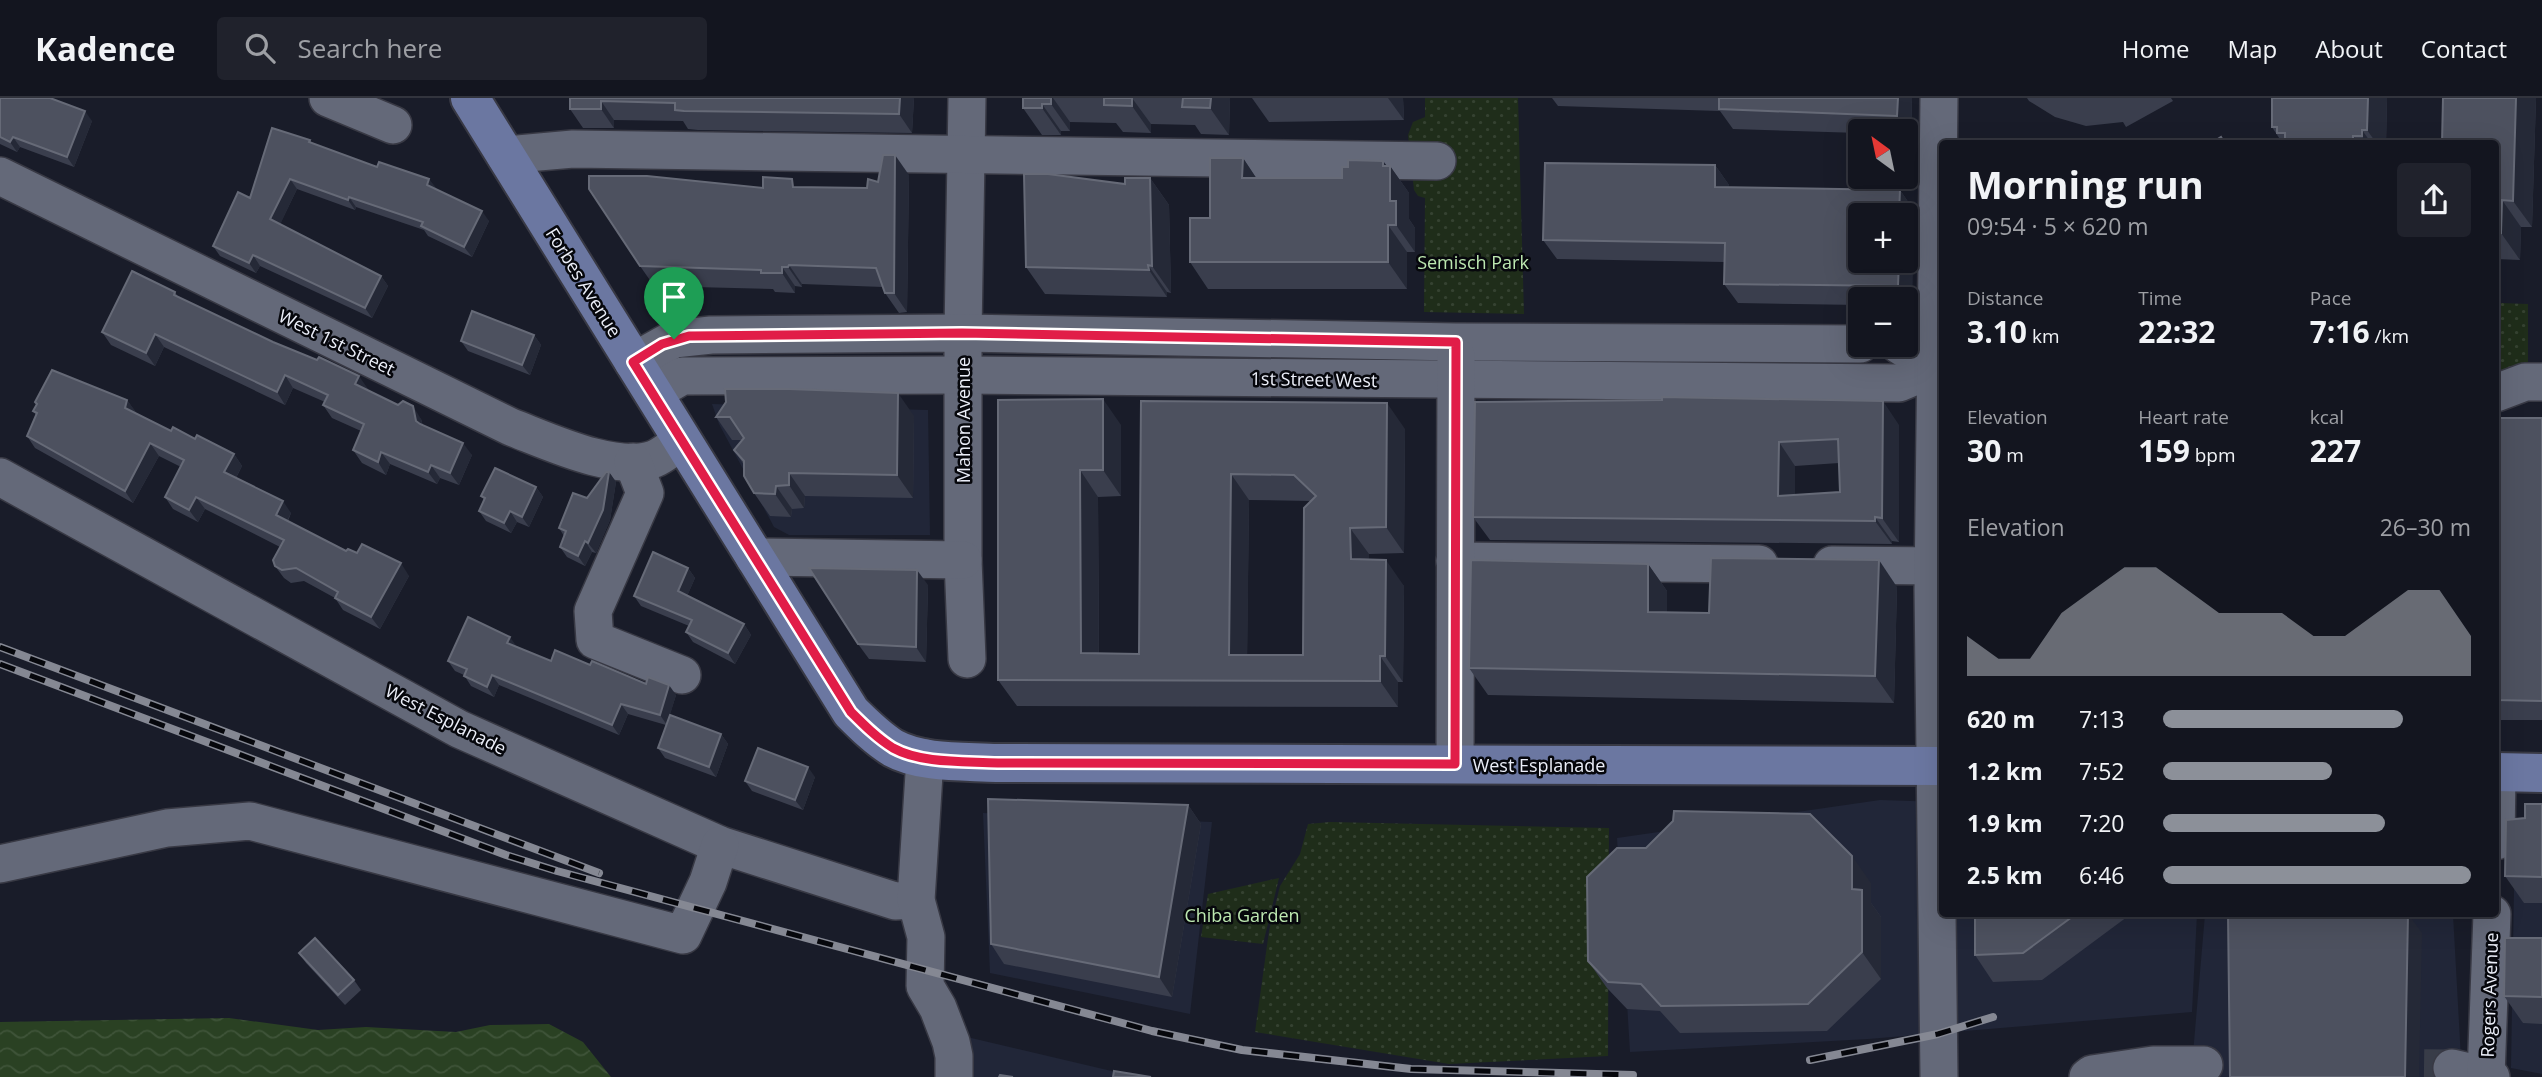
<!DOCTYPE html>
<meta charset="utf-8">
<style>
body{margin:0;font-family:"Open Sans",sans-serif;background:#20222c;color:#f1f3f6;height:100vh;display:flex;flex-direction:column;font-size:26px;white-space:nowrap}
*{box-sizing:border-box;margin:0}
p{font-size:23px;color:#9d9fa4}
.icon{flex:none;width:38px;height:38px;fill:none;stroke:currentColor;stroke-width:2;stroke-linecap:round;stroke-linejoin:round}
.map{position:relative;flex:1;overflow:hidden}
.details{position:absolute;left:1939px;top:42px;width:560px;height:777px;display:flex;flex-direction:column;background:#13151f;border-radius:7px;box-shadow:0 7px 28px #0002,0 0 0 2px #32343d}
.details>*{flex:none}
.needle{width:46px;rotate:327deg}
.tools{position:absolute;left:1848px;top:21px;display:grid;gap:14px}
.tools a{display:grid;place-items:center;width:70px;height:70px;border-radius:7px;background:#13151f;box-shadow:0 7px 28px #0002,0 0 0 2px #32343d;font-size:35px}
.pin{position:absolute;display:grid;place-items:center;width:60px;height:60px;color:#fff;margin:-72px -30px;border-radius:50% 50% 50% 0;rotate:-45deg;box-shadow:0 0 7px #0007}
.pin .icon{rotate:45deg}
.round{display:grid;place-items:center;flex:none;width:74px;height:74px;border-radius:7px;background:#20222c}
.head{display:flex;align-items:center;justify-content:space-between;height:119px;padding:0 28px}
h1{font-size:38px;font-weight:700;line-height:52px}
.figures{display:grid;grid-template-columns:repeat(3,1fr);gap:10px;height:119px;padding:7px 28px}
.figures div{display:grid;align-content:center}
.figures b{font-size:30px;font-weight:700}
.figures small{font-size:19px;font-weight:400}
.figures p{font-size:19px}
.chart{height:196px;padding:14px 28px}
.chart p{display:flex;justify-content:space-between}
.chart svg{width:100%;height:126px;margin-top:7px;fill:#8c9099;opacity:.7}
ul{padding:0 28px;list-style:none;font-size:23px}
li{display:grid;grid-template-columns:112px 84px 1fr;align-items:center;height:52px}
li i{height:18px;border-radius:9px;background:#8c9099}
header{display:flex;align-items:center;gap:42px;box-sizing:border-box;height:98px;padding:0 35px;background:#13151f;border-bottom:2px solid #32343d}
header strong{font-size:33px}
nav{display:flex;gap:38px;margin-inline-start:auto;font-size:24px}
.search{width:490px;height:63px;background:#20222c;display:flex;align-items:center;gap:18px;box-sizing:border-box;padding:0 24px;border-radius:7px;color:#9d9fa4;font-size:26px}
.map>svg:first-child{display:block}
.built{fill:#212638}
.park{fill:url(#park-dots)}
.water{fill:url(#water-waves)}
.lines{fill:none;stroke-linecap:round;stroke-linejoin:round}
.minor-tunnel{stroke:#383c48;stroke-width:37;stroke-dasharray:37 18;stroke-linecap:butt}
.minor-casing{stroke:#383944;stroke-width:40}
.major-casing{stroke:#383944;stroke-width:42}
.minor{stroke:#646979;stroke-width:37}
.major{stroke:#6b77a1;stroke-width:38}
.rail-casing{stroke:#858893;stroke-width:8}
.rail{stroke:#06070c;stroke-width:5;stroke-dasharray:16;stroke-linecap:butt}
.wall{fill:#3a3e4d;fill-rule:evenodd}
.shaded-wall{fill:#252937}
.building{fill:#4d515f;stroke:#666a77;stroke-width:2;fill-rule:evenodd}
.route-casing{stroke:#fff;stroke-width:14}
.route{stroke:#e11d48;stroke-width:9}
.labels{text-anchor:middle;dominant-baseline:central;stroke-width:5;stroke-linejoin:round;paint-order:stroke}
.park-label{font-size:18px;fill:#bce7b0;stroke:#06070c}
.street-label{font-size:18px;fill:#ebeef8;stroke:#06070c}
</style>
<header>
<strong>Kadence</strong>
<div class="search"><svg class="icon" aria-label="search" viewBox="0 0 24 24"><circle cx="10" cy="10" r="6"/><path d="M15 15l6 6"/></svg>Search here</div>
<nav><a>Home</a><a>Map</a><a>About</a><a>Contact</a></nav>
</header>
<div class="map">
<svg width="2542" height="979" viewBox="0 0 2542 979">
<defs>
<pattern id="park-dots" width="8" height="8" patternUnits="userSpaceOnUse" patternTransform="scale(1.75)"><rect width="8" height="8" fill="#1f2d1a"/><path d="M2 2h.1M6 6h.1" fill="none" stroke="#354231" stroke-width="1.8" stroke-linecap="round"/></pattern>
<pattern id="water-waves" width="16" height="10" patternUnits="userSpaceOnUse" patternTransform="scale(1.75)"><rect width="16" height="10" fill="#2a4123"/><path d="M0 5q4-4 8 0t8 0" fill="none" stroke="#3f5439"/></pattern>
</defs>
<rect width="100%" height="100%" fill="#191c29"/>
<g class="built">
<path d="M712 306 928 312 930 437H789L774 429 719 326Z"/>
<path d="M1880 702 1942 704V816H2197L2192 914 1868 941 1630 954 1617 740Z"/>
<path d="M983 715 1212 724 1190 916 990 875Z"/>
<path d="M2515 731H2542V976L2511 970Z"/>
<path d="M2205 816H2453L2462 979H2191Z"/>
<path d="M967 939 1137 979H966Z"/>
</g>
<g class="park">
<path d="M1425 0H1518L1524 216 1424 214 1425 100 1418 98 1414 92 1408 37 1413 24 1425 19Z"/>
<path d="M2496 200 2500 205 2528 206V265L2496 274Z"/>
<path d="M1330 724 1609 730 1608 958 1449 966 1255 934 1269 833 1280 788 1300 756 1308 726Z"/>
<path d="M1279 780 1263 846 1201 839 1208 796Z"/>
</g>
<path class="water" d="M229 920 318 932 366 929 456 934 490 927 549 926 583 944 611 979H0V924Z"/>
<g class="lines">
<path class="minor-tunnel" d="M2369 969 2452 970"/>
<g class="minor-casing">
<g id="minor">
<path d="M328 0 393 27"/>
<path d="M967 0 963 235V462L967 561"/>
<path d="M505 57 573 51 1437 63"/>
<path d="M0 78 511 329C548 343 615 375 654 361 664 357 673 348 682 343"/>
<path d="M1899 247 1935 270 1942 271"/>
<path d="M633 264 674 241 711 237 963 235 1456 244 1860 246"/>
<path d="M653 295 682 278 963 277 1899 285 1935 270"/>
<path d="M2496 295 2525 284H2542"/>
<path d="M633 364 645 395 593 513 595 542 682 577"/>
<path d="M0 379 459 631 720 747 895 803 916 802"/>
<path d="M754 459 963 462"/>
<path d="M1455 463 1759 466"/>
<path d="M1832 467 1942 468"/>
<path d="M925 660 916 802 926 839 925 888 938 910 951 944 954 958V979"/>
<path d="M1455 666 1456 258"/>
<path d="M2496 743 2497 675"/>
<path d="M0 766 167 730 250 723 683 837 708 784 720 747"/>
<path d="M2452 970 2491 979"/>
<path d="M2486 978 2492 816"/>
<path d="M1939 979 1933 492 1939 0"/>
<path d="M2088 979 2092 976 2153 967H2204"/>
</g>
</g>
<g class="major-casing">
<g id="major">
<path d="M470 0 851 614C864 627 877 640 893 650 922 666 965 663 997 665L1942 668"/>
<path d="M2496 674 2542 675"/>
</g>
</g>
<use href="#minor" class="minor"/>
<use href="#major" class="major"/>
<g class="rail-casing">
<g id="rail">
<path d="M0 549 599 775"/>
<path d="M0 566 506 757 557 773 1152 933 1242 952 1411 971 1633 977"/>
<path d="M1810 962 1938 936 1993 919"/>
</g>
</g>
<use href="#rail" class="rail"/>
</g>
<g class="wall">
<path d="M0 0 92 23 74 69 20 49 17 54 0 46Z"/>
<path d="M570 0H914L912 35 698 32 688 31 683 23 614 22V30H583L570 11Z"/>
<path d="M1023 0H1230L1229 37 1201 36 1195 27 1151 26V35L1123 34 1116 25 1070 24V33H1061V37H1042L1023 10Z"/>
<path d="M1252 0H1403L1404 22 1269 24Z"/>
<path d="M1552 0H1912L1911 37H1906V33H1860V35L1733 31 1720 13 1558 8Z"/>
<path d="M2027 0H2171L2173 3 2126 29 2123 24 2086 28 2055 19 2029 3Z"/>
<path d="M2387 0 2386 46H2283L2272 29Z"/>
<path d="M2443 0H2536L2532 129H2521L2520 162 2496 161V163V46H2442Z"/>
<path d="M310 42 312 45 437 92 489 123 472 159 428 138 424 132 356 109 355 112 297 91 280 126 381 178 388 188 372 220 260 168 256 175 220 158 213 148 250 100Z"/>
<path d="M1243 60 1256 80H1342L1348 69 1383 63 1387 68H1390L1409 95V121L1415 130V154H1407V191H1208L1190 164 1210 120Z"/>
<path d="M1715 67 1729 87V89L1900 92 1913 111 1912 208H1906V201H1860V207L1738 205 1724 186V164L1557 161 1543 142Z"/>
<path d="M909 77 907 214 899 215 885 195 883 189 802 186V189L795 188V195L775 194 773 191 654 188 640 168 763 90 797 89 867 90 878 84Z"/>
<path d="M1150 80 1169 107 1171 195 1167 194V199L1045 196 1026 169 1125 86Z"/>
<path d="M175 194 178 199 368 291 367 292 421 321 423 328 472 357 459 387 440 380 437 386 390 366 386 377 362 365 353 352 361 333 332 320 323 307 325 304 293 290 285 307 164 249 155 268 111 247 102 234Z"/>
<path d="M534 237 541 247 530 277 468 253 461 243Z"/>
<path d="M127 302 136 315 171 333 195 341 234 356 242 368 236 380 291 415 288 423 346 453 409 478 380 531 343 512 335 500 304 483 291 485 284 480 275 468 280 449 205 411 198 424 173 411 165 399 181 369 159 358 133 405 35 350 27 338 36 317 33 313 37 307 35 304Z"/>
<path d="M998 302 1121 327V398L1098 399 1099 556H1139L1141 303 1405 331 1404 455 1369 456V461L1404 488 1403 584H1398V609L1017 608 998 582ZM1249 402 1312 403 1303 557H1247Z"/>
<path d="M1475 304 1899 327V444L1892 443V446L1490 442 1473 419ZM1839 365 1840 394 1795 397V368Z"/>
<path d="M914 318 913 400 805 398 804 410 792 411 791 419 770 418 754 395 744 367 734 352 742 342H732L716 319Z"/>
<path d="M2542 320V622H2496V330Z"/>
<path d="M609 374 616 384 610 422 596 455 592 454 585 468 567 459 560 449 564 438 559 430 587 400Z"/>
<path d="M536 389 543 399 529 429 517 424 511 435 486 423 479 413 484 402 481 398Z"/>
<path d="M1648 466 1667 493V514L1709 515 1897 489 1894 605 1488 597 1469 570Z"/>
<path d="M688 470 695 480 687 498 744 526 751 537 735 566 693 544 686 534 689 528 641 508 634 498Z"/>
<path d="M928 487 926 564 869 561 858 546Z"/>
<path d="M517 549 551 563 590 567 676 597 669 619 721 636 728 646 716 679 665 660 658 650 666 627 628 616 619 637 499 587 494 599 471 588 464 577 455 573 448 563Z"/>
<path d="M815 679 803 712 752 693 745 683Z"/>
<path d="M2542 706V805H2524L2505 778 2525 720Z"/>
<path d="M1188 707 1201 726 1172 899 1004 866 991 846Z"/>
<path d="M1871 785V805L1881 819V881L1827 933 1680 935 1660 913 1627 911 1607 890 1588 863Z"/>
<path d="M1975 816H2131L2042 882 1993 884 1975 857Z"/>
<path d="M2542 840V926L2523 925 2504 898Z"/>
<path d="M299 855 354 882 361 892 345 907 306 865Z"/>
</g>
<g class="shaded-wall">
<path d="M900 0H914L912 35 899 16Z"/>
<path d="M1051 0H1053L1070 24V33L1051 6Z"/>
<path d="M1132 0 1151 26V35L1132 8Z"/>
<path d="M1211 0H1230L1229 37 1210 10Z"/>
<path d="M1388 0H1403L1404 22Z"/>
<path d="M1898 0H1912L1911 37 1897 18Z"/>
<path d="M2368 0H2387L2386 46H2377L2367 32Z"/>
<path d="M2516 0H2536L2532 129 2513 103Z"/>
<path d="M601 3 614 22V30L601 11Z"/>
<path d="M1042 6 1061 33V37L1042 10Z"/>
<path d="M85 13 92 23 74 69 67 59Z"/>
<path d="M2362 32 2372 46H2367L2362 38Z"/>
<path d="M2353 38 2359 46H2353Z"/>
<path d="M13 39 20 49 17 54 10 44Z"/>
<path d="M895 57 909 77 907 214 894 195Z"/>
<path d="M1243 60 1261 87 1242 80Z"/>
<path d="M1383 63 1390 72V68L1409 95V121L1415 130V154L1396 127 1390 103Z"/>
<path d="M1715 67 1729 87V108L1715 89Z"/>
<path d="M1150 80 1169 107 1171 195 1152 168Z"/>
<path d="M290 81 297 91 278 131 270 121Z"/>
<path d="M429 81 437 91 427 87Z"/>
<path d="M1900 92 1913 111 1912 208 1898 188 1899 163H1906V117H1899Z"/>
<path d="M349 99 356 109 355 112 348 102Z"/>
<path d="M2502 102 2521 129 2520 162 2501 135Z"/>
<path d="M482 113 489 123 472 159 464 149Z"/>
<path d="M1388 127 1407 154V191L1388 164Z"/>
<path d="M253 157 260 168 256 175 249 165Z"/>
<path d="M789 167 802 186V189L788 169Z"/>
<path d="M1148 167 1167 194V199L1149 172Z"/>
<path d="M782 169 795 188V195L782 175Z"/>
<path d="M381 178 388 188 372 220 365 210Z"/>
<path d="M155 236 164 249 155 268 146 255Z"/>
<path d="M534 237 541 247 530 277 522 267Z"/>
<path d="M285 277 293 290 285 307 277 294Z"/>
<path d="M359 278 368 291 364 299 355 286Z"/>
<path d="M898 295 914 318 913 400 897 377Z"/>
<path d="M1103 301 1121 327V398L1103 372Z"/>
<path d="M127 302 136 314 134 322 125 310Z"/>
<path d="M1883 303 1899 327V444L1882 420Z"/>
<path d="M1387 305 1405 331 1404 455 1386 429Z"/>
<path d="M413 308 421 321 425 335 416 323Z"/>
<path d="M1779 344 1795 368V421L1778 398Z"/>
<path d="M150 345 159 358 133 405 125 393Z"/>
<path d="M463 345 472 357 459 387 450 375Z"/>
<path d="M381 354 390 366 386 377 378 364Z"/>
<path d="M234 356 242 368 232 387 224 374Z"/>
<path d="M431 367 440 380 437 386 428 374Z"/>
<path d="M1080 372 1098 399 1099 582 1081 555Z"/>
<path d="M609 374 616 384 610 422 596 455 588 445Z"/>
<path d="M789 375 805 398 804 410 789 387Z"/>
<path d="M1231 376 1249 402 1247 583 1229 557Z"/>
<path d="M776 388 792 411 791 419 775 396Z"/>
<path d="M536 389 543 399 529 429 522 419Z"/>
<path d="M196 399 205 411 198 424 189 412Z"/>
<path d="M283 403 291 415 284 429 276 417Z"/>
<path d="M510 413 517 424 511 435 504 425Z"/>
<path d="M1875 419 1892 443V446L1875 423Z"/>
<path d="M1350 430 1369 456V487L1351 461Z"/>
<path d="M585 443 592 454 585 468 578 458Z"/>
<path d="M1386 462 1404 488 1403 584 1385 558Z"/>
<path d="M1879 462 1897 489 1894 605 1875 578Z"/>
<path d="M401 465 409 478 380 531 371 519Z"/>
<path d="M1648 466 1667 493V540L1648 514Z"/>
<path d="M688 470 695 480 685 503 678 493Z"/>
<path d="M917 472 928 487 926 564 916 549Z"/>
<path d="M744 526 751 537 735 566 728 555Z"/>
<path d="M510 539 517 549 507 545Z"/>
<path d="M1380 558 1398 584V609L1380 583Z"/>
<path d="M492 577 499 587 494 599 487 589Z"/>
<path d="M669 587 676 597 667 627 660 617Z"/>
<path d="M621 606 628 616 619 637 612 627Z"/>
<path d="M721 636 728 646 716 679 709 669Z"/>
<path d="M808 669 815 679 803 712 795 702Z"/>
<path d="M1188 707 1201 726 1172 899 1159 879Z"/>
<path d="M1852 758 1871 785V805L1881 819V881L1862 854 1852 791Z"/>
<path d="M2408 816 2422 835 2419 979H2405Z"/>
</g>
<g class="building">
<path d="M0 0H50L85 13 67 59 13 39 10 44 0 39Z"/>
<path d="M570 0H900L899 16 684 13 675 12V5L601 3V11H570Z"/>
<path d="M1023 0H1051V6H1042V10H1023Z"/>
<path d="M1104 0H1132V8L1104 7Z"/>
<path d="M1183 0H1211L1210 10 1182 9Z"/>
<path d="M1719 0H1898L1897 18 1719 11Z"/>
<path d="M2272 0H2368L2367 32H2362V38H2353V46H2285V35H2277V29H2272Z"/>
<path d="M2443 0H2516L2513 103 2502 102 2501 135 2496 134V46H2442Z"/>
<path d="M272 30 310 42 309 44 377 69 379 64 429 81 427 87 482 113 464 149 421 128 423 124 349 99 348 102 290 81 270 121 381 178 365 210 253 157 249 165 213 148 238 94 250 100Z"/>
<path d="M2221 39 2225 46H2210Z"/>
<path d="M883 57H895L894 195H885L876 170 789 167 788 169H782V175H761V172L640 168 589 91V78H647L763 90V79L792 81 793 89 867 90 868 81 878 84Z"/>
<path d="M1210 60H1243L1242 80H1342V69H1348V62L1383 63V68H1390V103H1396V127H1388V164H1190V120H1210Z"/>
<path d="M1545 65 1715 67V89L1900 92 1899 117H1860V163H1899L1898 188 1724 186 1725 145 1543 142Z"/>
<path d="M1024 76H1048L1125 86V80H1150L1152 168 1148 167 1149 172 1026 169Z"/>
<path d="M132 173 175 194 174 197 273 244 317 262 319 259 359 278 355 286 398 307 403 303 413 308 416 323 420 326 463 345 450 375 431 367 428 374 381 354 378 364 353 352 364 326 323 307 328 297 285 277 277 294 155 236 146 255 102 234Z"/>
<path d="M472 213 534 237 522 267 461 243Z"/>
<path d="M52 272 127 302 125 310 171 333 173 329 195 341 197 337 234 356 224 374 283 403 276 417 346 453 348 451 357 455 362 446 401 465 371 519 335 500 338 494 296 470 282 472 275 468 273 462 284 442 196 399 189 412 165 399 184 362 150 345 125 393 27 338 37 315 33 313 37 306 35 304Z"/>
<path d="M725 291H789L898 295 897 377 789 375V387L776 388 775 396 754 395 744 378V363L734 352 744 340 730 319H716L726 304Z"/>
<path d="M1662 299 1883 303 1882 420 1875 419V423L1473 419 1475 304 1662 302ZM1838 341 1840 394 1778 398 1779 344Z"/>
<path d="M1103 301V372H1080L1081 555 1139 556 1141 303 1387 305 1386 429 1350 430 1351 461 1386 462 1385 558H1380V583L998 582V302ZM1231 376 1294 377 1316 398 1304 410 1303 557H1229Z"/>
<path d="M2496 320H2542V603L2496 602Z"/>
<path d="M495 370 536 389 522 419 510 413 504 425 479 413 485 400 481 398Z"/>
<path d="M606 374H609L603 412 588 445 585 443 578 458 560 449 566 433 559 430 573 395 587 400Z"/>
<path d="M653 454 688 470 678 493 744 526 728 555 686 534 692 522 634 498Z"/>
<path d="M1711 460 1879 462 1875 578 1469 570 1471 462 1648 466V514L1709 515Z"/>
<path d="M809 470 917 472 916 549 858 546Z"/>
<path d="M468 519 510 539 507 545 551 563 555 552 590 567 592 563 646 586 648 579 669 587 660 617 621 606 612 627 492 577 487 589 464 578 467 571 448 563Z"/>
<path d="M670 617 721 636 709 669 658 650Z"/>
<path d="M758 650 808 669 795 702 745 683Z"/>
<path d="M988 701 1188 707 1159 879 991 846Z"/>
<path d="M2525 706H2542V779L2505 778 2506 722 2525 720Z"/>
<path d="M1674 713 1810 716 1852 758V791L1862 792V854L1808 906 1661 908 1641 886 1608 884 1588 863 1587 779 1617 750H1646L1673 723Z"/>
<path d="M1975 816H2076L2023 855 1975 857Z"/>
<path d="M2228 816H2408L2405 979H2230Z"/>
<path d="M315 840 354 882 338 897 299 855Z"/>
<path d="M2505 840H2542V899L2504 898Z"/>
<path d="M1114 973 1151 979H1113Z"/>
<path d="M1000 977 1013 979H999Z"/>
</g>
<g class="lines">
<g class="route-casing">
<path id="route" d="M962 235 1456 244 1455 666 998 665C965 663 922 666 893 650 877 640 864 627 851 614L633 264 662 246 689 238Z"/>
</g>
<use href="#route" class="route"/>
</g>
<g class="labels">
<g class="park-label">
<text x="1473" y="164">Semisch Park</text>
<text x="1242" y="817">Chiba Garden</text>
</g>
<g class="street-label">
<text transform="translate(584 184) rotate(58)">Forbes Avenue</text>
<text transform="translate(337 244) rotate(26)">West 1st Street</text>
<text transform="translate(1314 281) rotate(1)">1st Street West</text>
<text transform="translate(963 322) rotate(-90)">Mahon Avenue</text>
<text transform="translate(446 621) rotate(27)">West Esplanade</text>
<text x="1539" y="667">West Esplanade</text>
<text transform="translate(2489 897) rotate(-88)">Rogers Avenue</text>
</g>
</g>
</svg>
<div class="tools">
<a><svg class="needle" viewBox="-14 -14 28 28"><path d="M0-13l5 13h-10z" fill="#e53935"/><path d="M0 13l5-13h-10z" fill="#9d9fa4"/></svg></a>
<a>+</a>
<a>−</a>
</div>
<div class="pin" style="left:674px;top:241px;background:#1e9e55"><svg class="icon" aria-label="arrive" viewBox="0 0 24 24"><path d="M6 21V4h12l-3 4 3 4H6"/></svg></div>
<section class="details">
<div class="head"><div><h1>Morning run</h1><p>09:54 · 5 × 620 m</p></div><a class="round"><svg class="icon" aria-label="share" viewBox="0 0 24 24"><path d="M12 15V3M7 8l5-5 5 5M5 13v7h14v-7"/></svg></a></div>
<div class="figures">
<div><p>Distance</p><b>3.10<small> km</small></b></div>
<div><p>Time</p><b>22:32</b></div>
<div><p>Pace</p><b>7:16<small> /km</small></b></div>
</div>
<div class="figures">
<div><p>Elevation</p><b>30<small> m</small></b></div>
<div><p>Heart rate</p><b>159<small> bpm</small></b></div>
<div><p>kcal</p><b>227</b></div>
</div>
<div class="chart"><p><span>Elevation</span>26–30 m</p>
<svg viewBox="0 0 160 44" preserveAspectRatio="none"><path d="M0 44V30L10 38L20 38L30 22L40 14L50 6L60 6L70 14L80 22L90 22L100 22L110 30L120 30L130 22L140 14L150 14L160 30V44z"/></svg>
</div>
<ul>
<li><b>620 m</b>7:13<i style="width:78%"></i></li>
<li><b>1.2 km</b>7:52<i style="width:55%"></i></li>
<li><b>1.9 km</b>7:20<i style="width:72%"></i></li>
<li><b>2.5 km</b>6:46<i style="width:100%"></i></li>
</ul>
</section>
</div>
